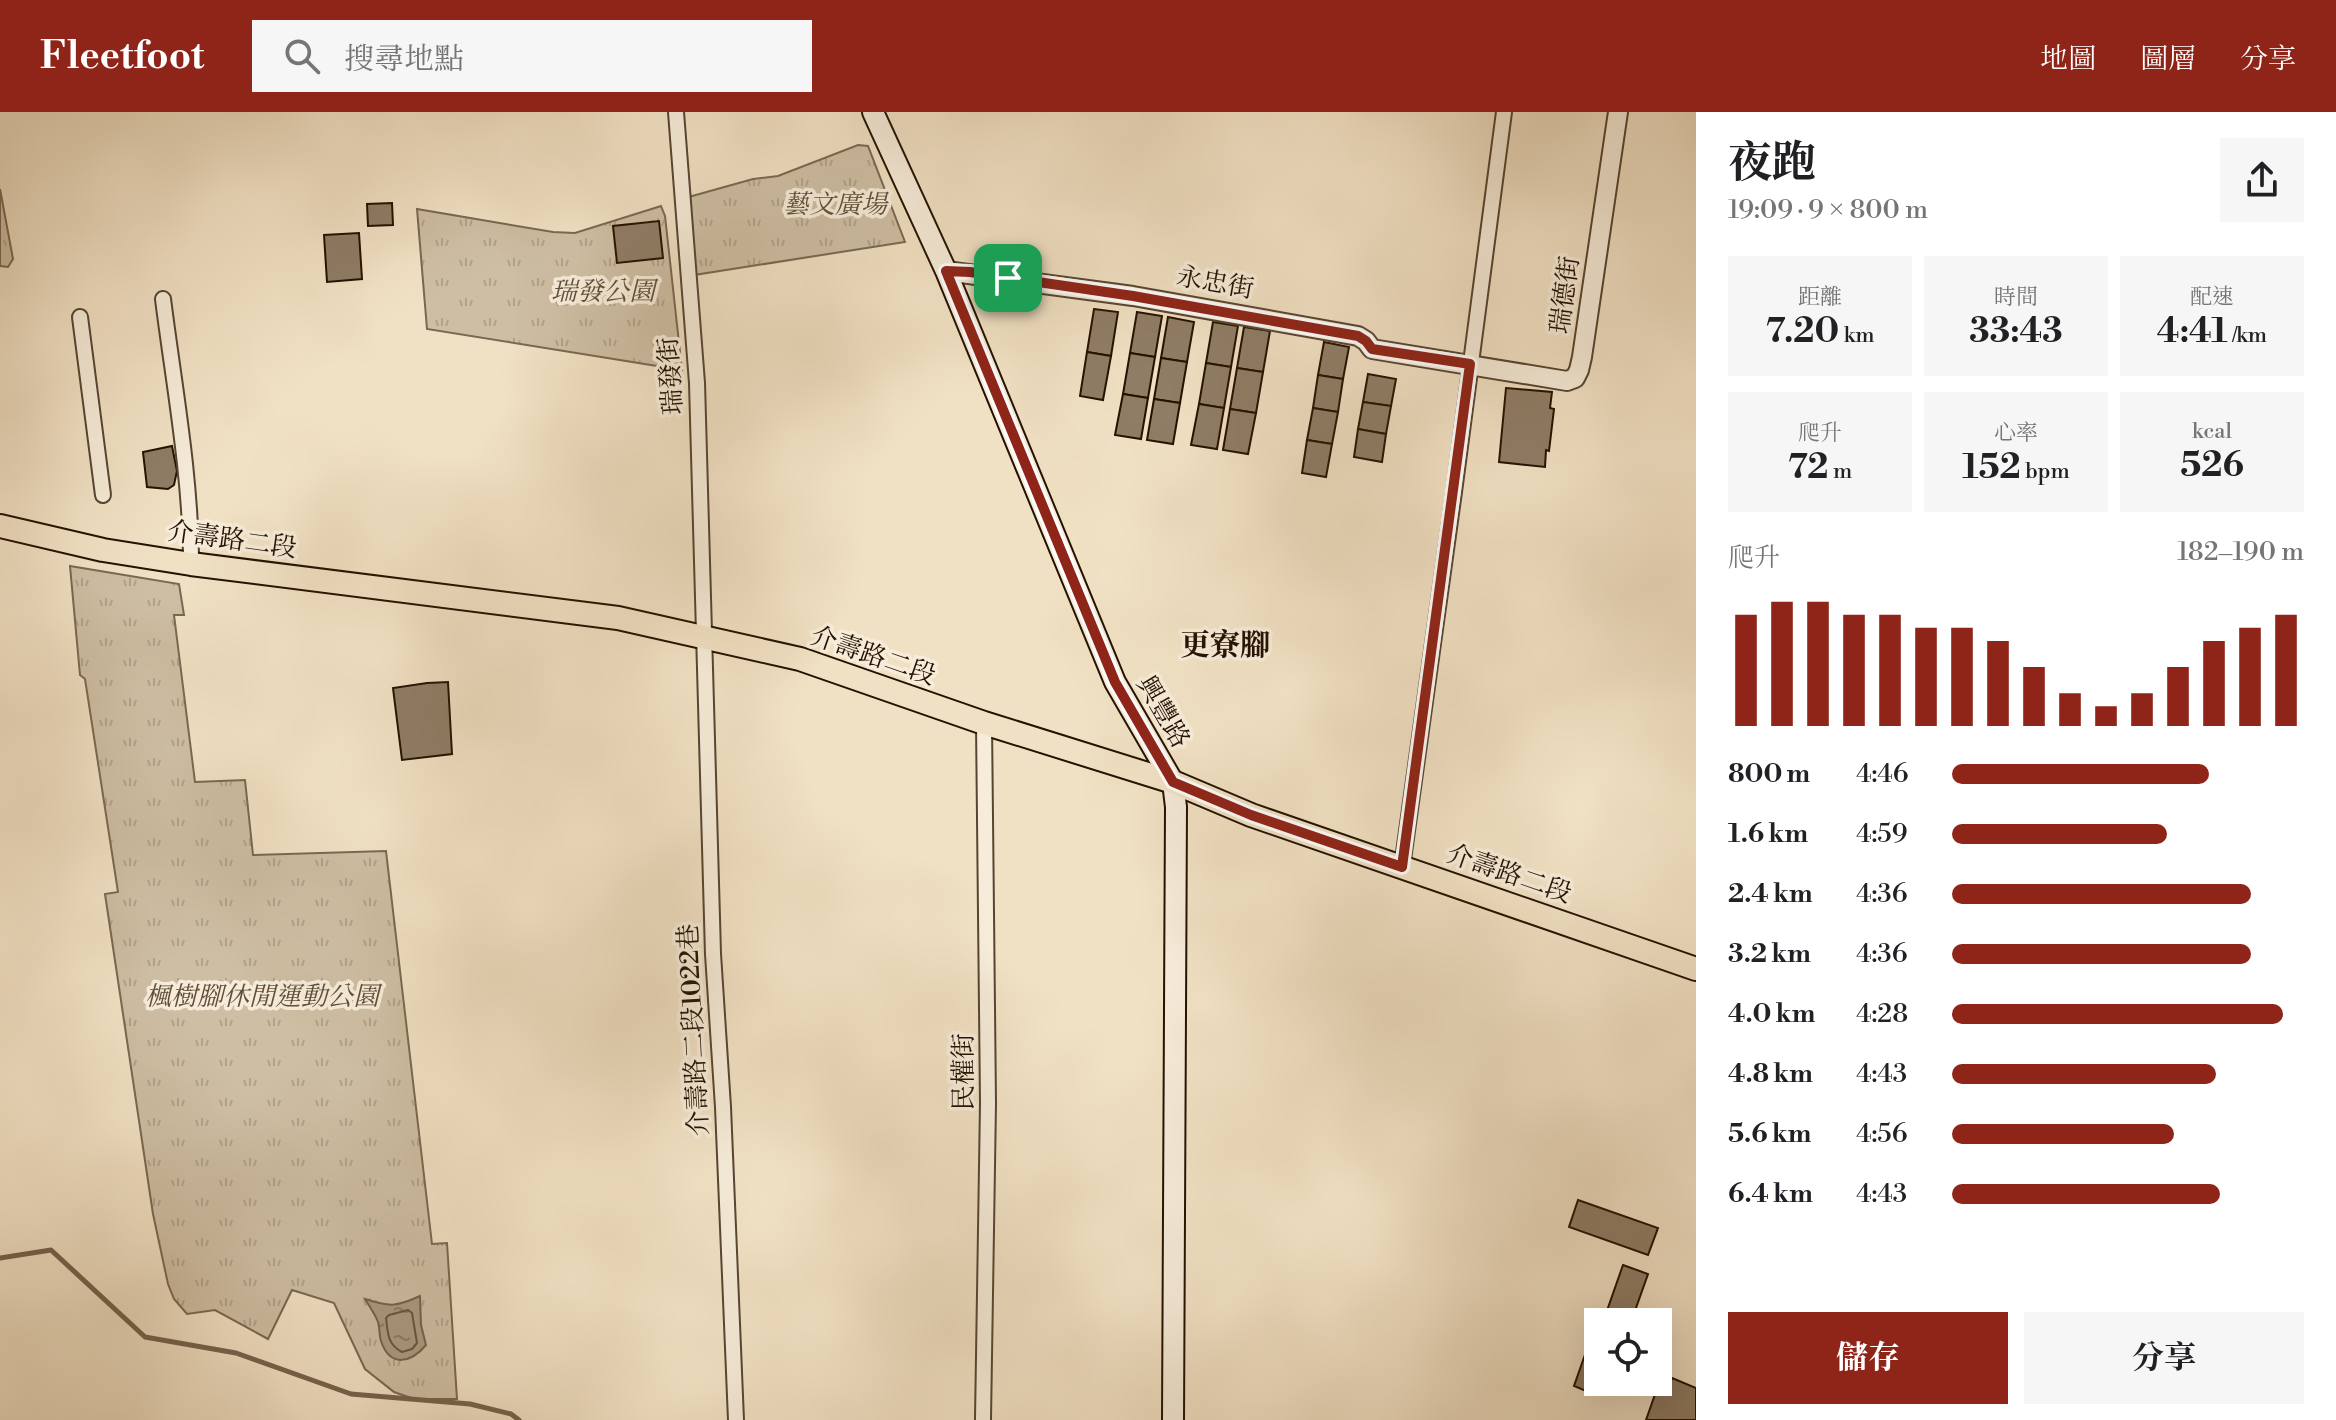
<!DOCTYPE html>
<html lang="zh-TW">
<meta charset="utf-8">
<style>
body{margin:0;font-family:"Libre Bodoni","Noto Serif TC",serif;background:#f6f6f6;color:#202124;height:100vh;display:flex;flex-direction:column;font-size:30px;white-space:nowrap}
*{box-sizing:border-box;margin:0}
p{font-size:26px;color:#757577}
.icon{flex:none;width:44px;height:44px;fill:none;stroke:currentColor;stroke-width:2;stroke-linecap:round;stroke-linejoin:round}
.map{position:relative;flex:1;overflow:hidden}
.drawer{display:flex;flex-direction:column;background:#fff;width:640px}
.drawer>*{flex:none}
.controls{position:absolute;left:1584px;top:1196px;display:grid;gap:16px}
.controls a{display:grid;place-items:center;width:88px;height:88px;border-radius:0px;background:#fff;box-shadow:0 8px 32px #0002;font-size:40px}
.pin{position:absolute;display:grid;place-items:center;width:68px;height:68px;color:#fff;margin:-34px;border-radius:16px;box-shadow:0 4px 12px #0006}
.round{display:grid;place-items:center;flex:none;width:84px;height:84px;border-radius:0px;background:#f6f6f6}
.headline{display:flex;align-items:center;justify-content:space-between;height:136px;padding:0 32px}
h1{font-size:44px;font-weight:700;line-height:60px}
.metrics{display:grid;grid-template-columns:repeat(3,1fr);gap:12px;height:136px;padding:8px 32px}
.metrics div{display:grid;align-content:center;border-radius:0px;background:#f6f6f6;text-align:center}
.metrics b{font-size:34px;font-weight:700}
.metrics small{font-size:22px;font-weight:400}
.metrics p{font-size:22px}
.chart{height:224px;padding:16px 32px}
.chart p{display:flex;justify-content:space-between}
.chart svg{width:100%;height:144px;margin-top:8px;stroke:#8f2418;stroke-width:6}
.action{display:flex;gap:16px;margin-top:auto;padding:16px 32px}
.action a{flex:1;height:92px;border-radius:0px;background:#8f2418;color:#fff;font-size:32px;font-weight:700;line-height:92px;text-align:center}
.action a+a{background:#f6f6f6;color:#202124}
ul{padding:0 32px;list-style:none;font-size:26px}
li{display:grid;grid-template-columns:128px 96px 1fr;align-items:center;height:60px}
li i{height:20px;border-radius:10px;background:#8f2418}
header{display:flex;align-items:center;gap:48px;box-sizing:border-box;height:112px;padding:0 40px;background:#8f2418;color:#fff}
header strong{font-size:38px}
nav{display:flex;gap:44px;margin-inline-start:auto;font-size:28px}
.search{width:560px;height:72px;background:#f6f6f6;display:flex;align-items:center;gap:20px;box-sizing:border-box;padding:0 28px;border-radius:0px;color:#757577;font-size:30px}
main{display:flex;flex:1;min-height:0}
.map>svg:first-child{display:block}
.grass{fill:url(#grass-tufts);stroke:#796852;stroke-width:2}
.water{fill:url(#water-ripples);stroke:#75634d;stroke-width:2}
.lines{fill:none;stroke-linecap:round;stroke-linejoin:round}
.shore{stroke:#685640;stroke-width:2}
.stream{stroke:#75634d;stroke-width:5}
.building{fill:#8f7d66;stroke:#241100;stroke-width:2}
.minor-casing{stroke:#574531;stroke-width:18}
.tertiary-casing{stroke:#574531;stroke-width:22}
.secondary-casing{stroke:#241100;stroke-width:24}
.primary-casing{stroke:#241100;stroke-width:26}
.minor{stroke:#f6ecd9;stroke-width:14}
.tertiary{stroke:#f6ecd9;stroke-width:18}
.secondary{stroke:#f6ecd9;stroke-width:20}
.primary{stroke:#f1e1c4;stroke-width:22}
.route-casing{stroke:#fff;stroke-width:16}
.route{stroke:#8f2418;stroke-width:10}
.labels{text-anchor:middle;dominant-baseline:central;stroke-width:7;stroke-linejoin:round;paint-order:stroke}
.park-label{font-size:26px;font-style:italic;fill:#604e39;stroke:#f6ecd9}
.street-label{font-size:26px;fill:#241100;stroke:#f6ecd9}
.quarter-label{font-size:30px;font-weight:bold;fill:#241100;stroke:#f6ecd9}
</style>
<header>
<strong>Fleetfoot</strong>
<div class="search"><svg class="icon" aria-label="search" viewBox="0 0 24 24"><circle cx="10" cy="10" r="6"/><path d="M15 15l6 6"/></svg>搜尋地點</div>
<nav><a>地圖</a><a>圖層</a><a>分享</a></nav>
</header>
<main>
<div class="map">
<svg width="1696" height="1308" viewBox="0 0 1696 1308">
<defs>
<pattern id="grass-tufts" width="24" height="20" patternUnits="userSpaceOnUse" patternTransform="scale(2)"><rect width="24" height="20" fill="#cebea3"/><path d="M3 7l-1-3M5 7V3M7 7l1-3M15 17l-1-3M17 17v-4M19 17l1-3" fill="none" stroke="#b1a28b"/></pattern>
<pattern id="water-ripples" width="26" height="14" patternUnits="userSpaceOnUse" patternTransform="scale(2)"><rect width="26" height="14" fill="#ab9a81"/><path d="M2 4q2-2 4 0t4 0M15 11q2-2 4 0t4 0" fill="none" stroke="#8b7c67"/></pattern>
</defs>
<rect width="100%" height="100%" fill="#f1e1c4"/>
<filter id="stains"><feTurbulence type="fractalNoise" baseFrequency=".0025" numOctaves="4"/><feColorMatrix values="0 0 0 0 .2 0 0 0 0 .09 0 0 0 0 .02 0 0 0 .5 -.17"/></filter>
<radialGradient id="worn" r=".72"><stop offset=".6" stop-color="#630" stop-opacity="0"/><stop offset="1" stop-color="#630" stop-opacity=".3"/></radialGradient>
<g class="grass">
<path d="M858 33 868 34 905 130 694 163 685 86 753 67 778 64Z"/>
<path d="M0 77 13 147 8 155 0 154Z"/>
<path d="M661 94 665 104 682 258 427 217 417 97 553 120 575 121Z"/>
<path d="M70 454 179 472 184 503H174L195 670 245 668 253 743 386 739 432 1132 447 1131 457 1287H414L394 1280 365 1257 334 1191 292 1178 268 1227 215 1198 187 1202 174 1187 168 1172 153 1102 105 782 118 780 85 567 80 563Z"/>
</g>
<path class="water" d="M420 1184 421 1213 426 1233C411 1251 390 1256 381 1229 379 1223 380 1216 378 1210 375 1202 369 1194 365 1187 390 1195 396 1195 420 1184Z"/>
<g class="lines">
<path class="shore" d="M408 1198 412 1201 417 1231 412 1237 402 1240C387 1232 388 1221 386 1206L389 1203Z"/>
<path class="stream" d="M0 1146 51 1138 145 1225 236 1241 351 1282 470 1292 511 1302 519 1308"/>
</g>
<g class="building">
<path d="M392 91 393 113 368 114 367 92Z"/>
<path d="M659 109 663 146 617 151 613 114Z"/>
<path d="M359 121 362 167 327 170 324 123Z"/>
<path d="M1094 197 1118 200 1111 244 1087 240Z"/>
<path d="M1137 200 1162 204 1155 245 1130 241Z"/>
<path d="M1168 205 1194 210 1187 250 1161 246Z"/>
<path d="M1213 210 1238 214 1231 255 1206 251Z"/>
<path d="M1244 215 1270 219 1263 260 1237 256Z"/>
<path d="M1324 230 1349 235 1343 267 1318 263Z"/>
<path d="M1087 240 1111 244 1103 288 1080 284Z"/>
<path d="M1130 241 1155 245 1148 286 1123 282Z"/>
<path d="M1161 246 1187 250 1180 291 1154 287Z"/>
<path d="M1206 251 1231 255 1224 296 1199 292Z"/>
<path d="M1237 256 1263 260 1256 301 1230 297Z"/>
<path d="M1368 262 1396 267 1391 294 1363 290Z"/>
<path d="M1318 263 1343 267 1338 300 1313 296Z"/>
<path d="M1506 276 1552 280 1550 296 1554 297 1549 339 1546 338 1545 355 1499 350Z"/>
<path d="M1123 282 1148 286 1141 327 1115 323Z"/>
<path d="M1154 287 1180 291 1173 332 1147 328Z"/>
<path d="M1363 290 1391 294 1386 322 1358 317Z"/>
<path d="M1199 292 1224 296 1217 337 1191 333Z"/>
<path d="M1313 296 1338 300 1332 332 1307 328Z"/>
<path d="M1230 297 1256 301 1248 342 1223 338Z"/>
<path d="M1358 317 1386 322 1382 350 1354 345Z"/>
<path d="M1307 328 1332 332 1326 365 1302 361Z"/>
<path d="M172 334 177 359 174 373 168 377 147 375 143 340Z"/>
<path d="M448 570 452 642 402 648 393 576 427 571Z"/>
<path d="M1578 1088 1658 1116 1648 1143 1569 1115Z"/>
<path d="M1623 1153 1648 1162 1631 1210H1603Z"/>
<path d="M1587 1237 1598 1241V1270H1608L1607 1274 1597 1271 1593 1282 1574 1274Z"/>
<path d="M1672 1266 1696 1276V1308H1646L1659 1271 1669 1275Z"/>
</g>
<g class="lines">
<g class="minor-casing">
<g id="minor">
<path d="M676 0 697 271 713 842 723 995 736 1308"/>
<path d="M163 187C174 274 191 364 191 452"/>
<path d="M80 205 103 383"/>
<path d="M1402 755 1454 380 1504 0"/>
<path d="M983 1308 988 991 984 611"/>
</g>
</g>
<g class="tertiary-casing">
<path id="tertiary" d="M946 159 1133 184 1358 224 1366 229 1372 237 1567 269 1575 266 1579 258 1582 245 1618 0"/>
</g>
<g class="secondary-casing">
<path id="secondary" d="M873 0 946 159 1115 570 1173 670 1176 695 1173 1308"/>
</g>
<g class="primary-casing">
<path id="primary" d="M0 414 103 438 191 452 618 506 800 547 984 611 1173 670 1251 703 1696 857"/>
</g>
<use href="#minor" class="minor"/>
<use href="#tertiary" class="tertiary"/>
<use href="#secondary" class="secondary"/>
<use href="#primary" class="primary"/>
</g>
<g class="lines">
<g class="route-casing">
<path id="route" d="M946 159 970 160 1133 184 1358 224 1366 229 1372 237 1470 252 1402 755 1251 703 1173 670 1115 570Z"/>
</g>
<use href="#route" class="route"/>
</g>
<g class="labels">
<g class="park-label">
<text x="835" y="93">藝文廣場</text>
<text x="603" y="180">瑞發公園</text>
<text x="262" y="885">楓樹腳休閒運動公園</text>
</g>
<g class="street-label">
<text transform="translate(1215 171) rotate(10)">永忠街</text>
<text transform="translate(1565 183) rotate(-82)">瑞德街</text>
<text transform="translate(671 264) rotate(-94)">瑞發街</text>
<text transform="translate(232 428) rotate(8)">介壽路二段</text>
<text transform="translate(873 544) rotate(19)">介壽路二段</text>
<text transform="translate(1163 600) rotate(60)">興豐路</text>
<text transform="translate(1509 762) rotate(19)">介壽路二段</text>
<text transform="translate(694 918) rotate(-93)">介壽路二段1022巷</text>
<text transform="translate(964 960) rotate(-90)">民權街</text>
</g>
<g class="quarter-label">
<text x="1225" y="534">更寮腳</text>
</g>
</g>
<rect width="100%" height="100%" filter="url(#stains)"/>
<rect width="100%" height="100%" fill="url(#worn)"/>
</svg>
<div class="controls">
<a><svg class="icon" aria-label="locate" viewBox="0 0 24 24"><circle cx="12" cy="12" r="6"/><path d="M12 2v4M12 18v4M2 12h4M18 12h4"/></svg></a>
</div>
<div class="pin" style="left:1008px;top:166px;background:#1e9e55"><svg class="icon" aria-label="arrive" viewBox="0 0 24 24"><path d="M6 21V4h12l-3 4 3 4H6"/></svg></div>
</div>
<section class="drawer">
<div class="headline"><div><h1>夜跑</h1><p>19:09 · 9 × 800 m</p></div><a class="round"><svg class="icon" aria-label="share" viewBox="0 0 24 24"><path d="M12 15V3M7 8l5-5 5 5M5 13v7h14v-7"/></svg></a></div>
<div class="metrics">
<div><p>距離</p><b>7.20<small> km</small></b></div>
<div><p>時間</p><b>33:43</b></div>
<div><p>配速</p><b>4:41<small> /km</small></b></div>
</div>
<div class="metrics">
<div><p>爬升</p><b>72<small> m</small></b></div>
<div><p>心率</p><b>152<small> bpm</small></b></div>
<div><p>kcal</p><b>526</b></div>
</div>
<div class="chart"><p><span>爬升</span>182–190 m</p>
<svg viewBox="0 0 160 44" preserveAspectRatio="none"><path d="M5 44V10M15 44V6M25 44V6M35 44V10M45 44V10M55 44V14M65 44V14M75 44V18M85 44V26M95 44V34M105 44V38M115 44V34M125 44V26M135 44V18M145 44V14M155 44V10"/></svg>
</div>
<ul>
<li><b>800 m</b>4:46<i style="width:73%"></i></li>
<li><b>1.6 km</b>4:59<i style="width:61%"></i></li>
<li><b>2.4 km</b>4:36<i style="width:85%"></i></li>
<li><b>3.2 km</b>4:36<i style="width:85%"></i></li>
<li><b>4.0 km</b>4:28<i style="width:94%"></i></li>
<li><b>4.8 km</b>4:43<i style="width:75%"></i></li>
<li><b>5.6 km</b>4:56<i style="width:63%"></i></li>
<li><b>6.4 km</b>4:43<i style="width:76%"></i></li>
</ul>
<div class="action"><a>儲存</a><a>分享</a></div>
</section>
</main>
